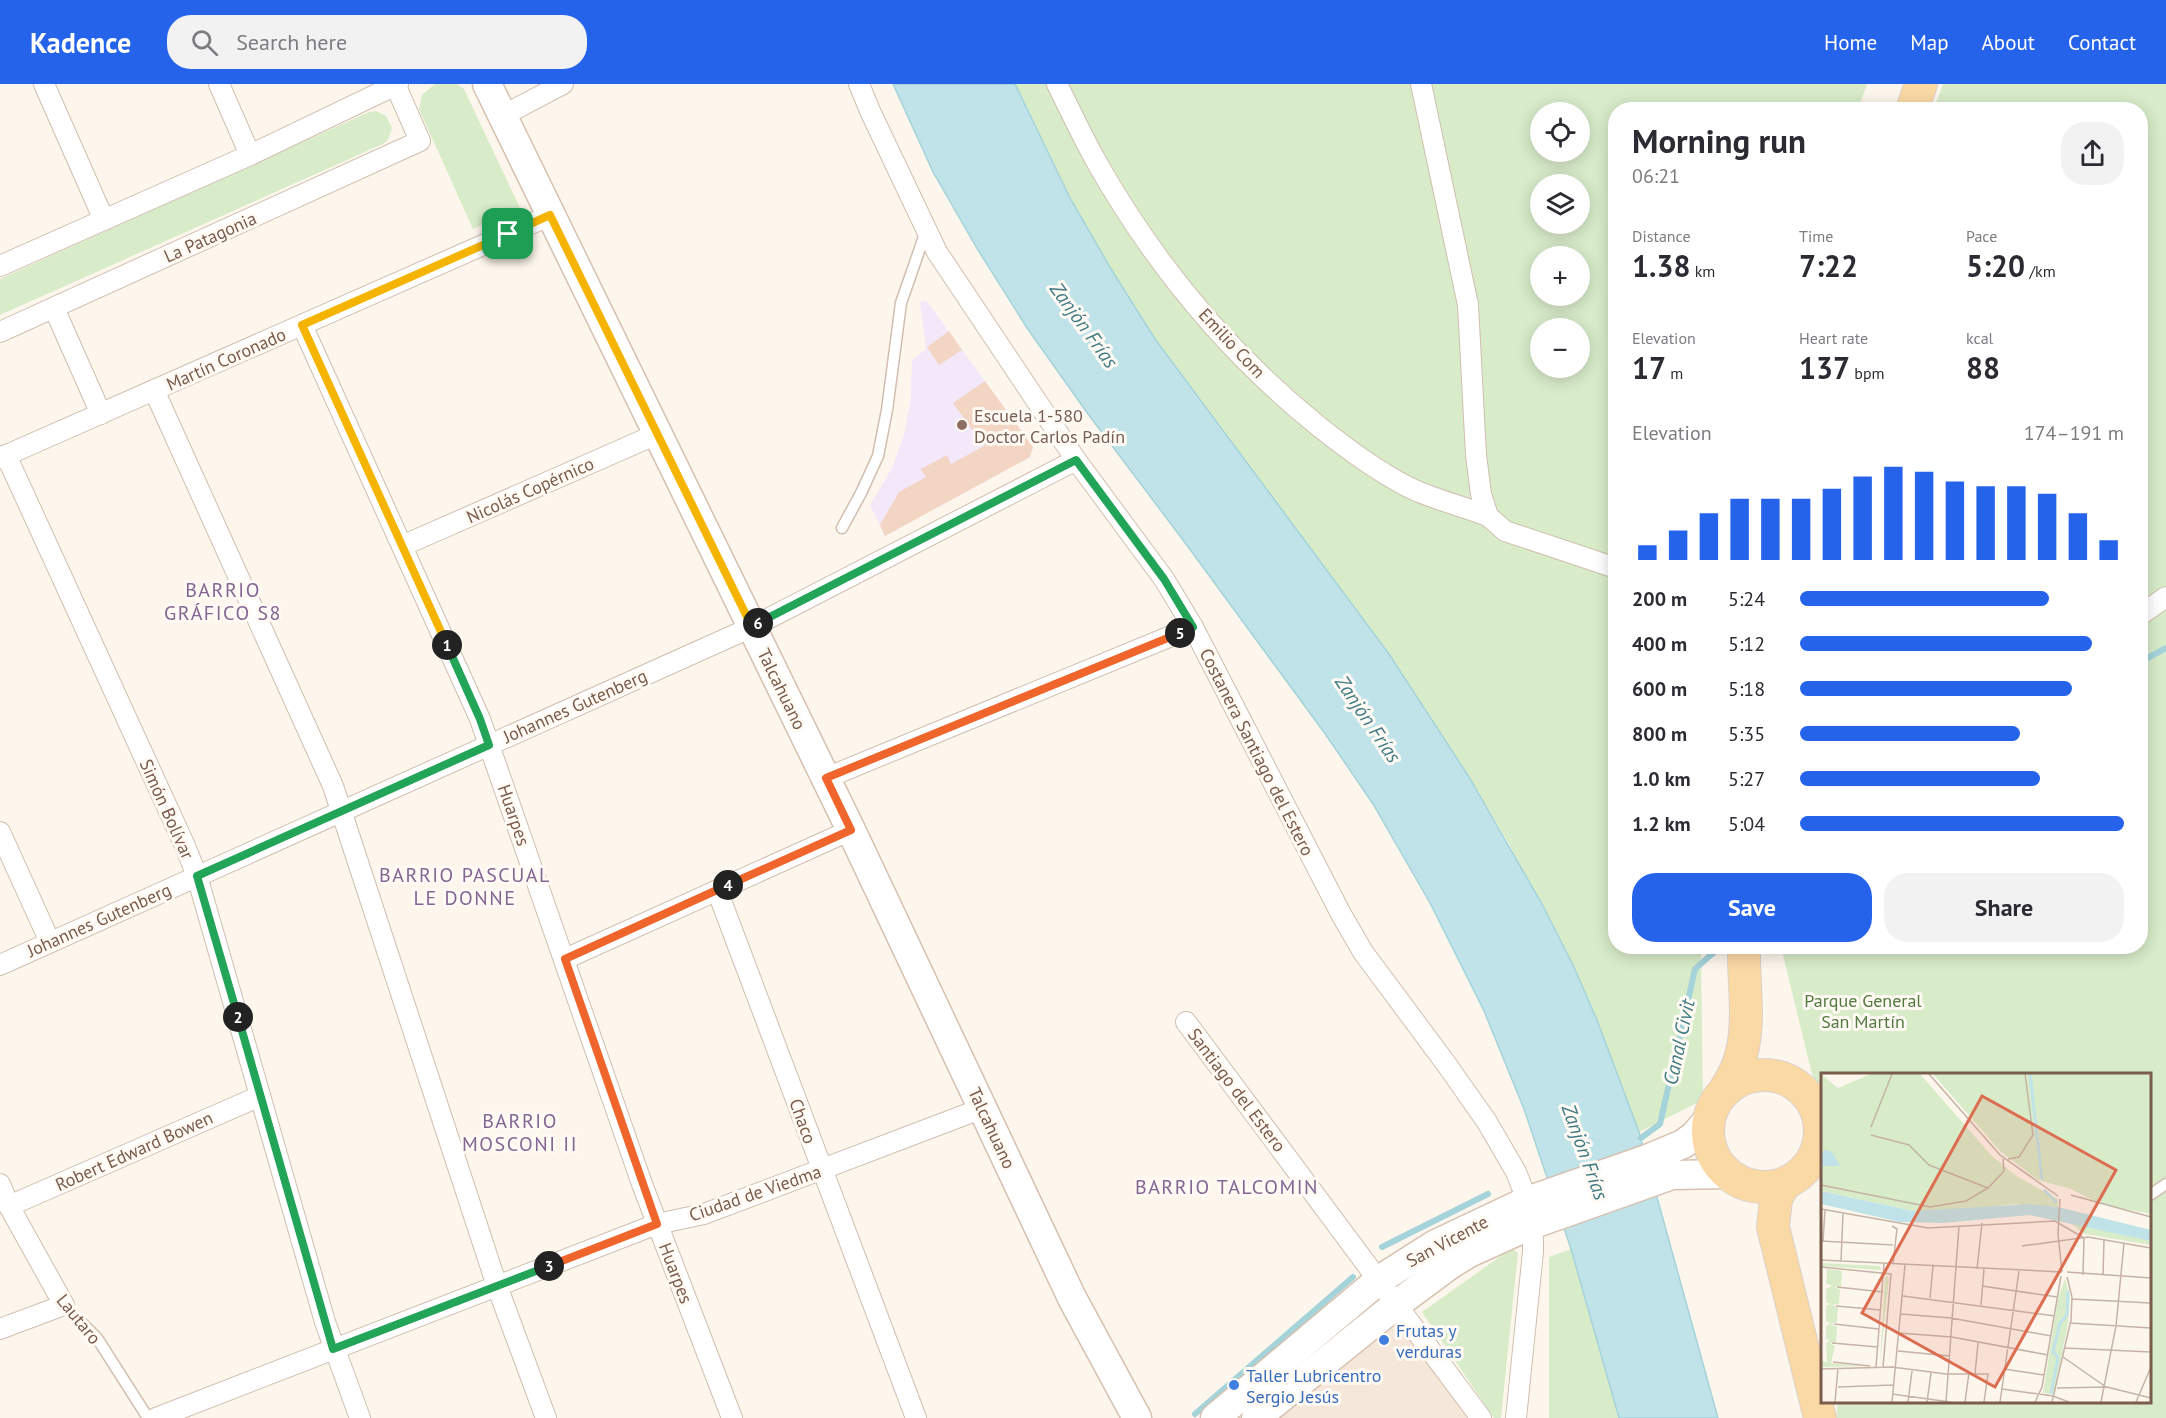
<!DOCTYPE html>
<meta charset="utf-8">
<style>
body{margin:0;font-family:"PT Sans",sans-serif;background:#f2f2f3;color:#2b2b33;height:100vh;display:flex;flex-direction:column;font-size:22px;white-space:nowrap}
*{box-sizing:border-box;margin:0}
p{font-size:20px;color:#7c7c81}
.icon{flex:none;width:33px;height:33px;fill:none;stroke:currentColor;stroke-width:2;stroke-linecap:round;stroke-linejoin:round}
.map{position:relative;flex:1;overflow:hidden}
.drawer{position:absolute;left:1608px;top:18px;width:540px;height:852px;display:flex;flex-direction:column;background:#fff;border-radius:24px;box-shadow:0 3px 15px #0003}
.drawer>*{flex:none}
.tools{position:absolute;left:1530px;top:18px;display:grid;gap:12px}
.tools a{display:grid;place-items:center;width:60px;height:60px;border-radius:50%;background:#fff;box-shadow:0 3px 15px #0003;font-size:30px}
.pin{position:absolute;display:grid;place-items:center;width:51px;height:51px;color:#fff;margin:-26px;border-radius:12px;box-shadow:0 3px 9px #0006}
.km{position:absolute;width:30px;height:30px;margin:-15px;border-radius:50%;background:#222;color:#fff;font-size:16px;line-height:30px;text-align:center}
.round{display:grid;place-items:center;flex:none;width:63px;height:63px;border-radius:24px;background:#f2f2f3}
.head{display:flex;align-items:center;justify-content:space-between;height:102px;padding:0 24px}
h1{font-size:33px;font-weight:700;line-height:45px}
.metrics{display:grid;grid-template-columns:repeat(3,1fr);gap:9px;height:102px;padding:6px 24px}
.metrics div{display:grid;align-content:center}
.metrics b{font-size:30px;font-weight:700}
.metrics small{font-size:16px;font-weight:400}
.metrics p{font-size:16px}
.chart{height:168px;padding:12px 24px}
.chart p{display:flex;justify-content:space-between}
.chart svg{width:100%;height:108px;margin-top:6px;stroke:#2563eb;stroke-width:6}
.action{display:flex;gap:12px;margin-top:auto;padding:12px 24px}
.action a{flex:1;height:69px;border-radius:24px;background:#2563eb;color:#fff;font-size:24px;font-weight:700;line-height:69px;text-align:center}
.action a+a{background:#f2f2f3;color:#2b2b33}
ul{padding:0 24px;list-style:none;font-size:20px}
li{display:grid;grid-template-columns:96px 72px 1fr;align-items:center;height:45px}
li i{height:15px;border-radius:8px;background:#2563eb}
header{display:flex;align-items:center;gap:36px;box-sizing:border-box;height:84px;padding:0 30px;background:#2563eb;color:#fff}
header strong{font-size:28px}
nav{display:flex;gap:33px;margin-inline-start:auto;font-size:21px}
.search{width:420px;height:54px;background:#f2f2f3;display:flex;align-items:center;gap:15px;box-sizing:border-box;padding:0 21px;border-radius:24px;color:#7c7c81;font-size:22px}
.map>svg:first-child{display:block}
.residential{fill:#f5e8da}
.education{fill:#f3e8fa}
.green{fill:#d8ecc9;fill-rule:evenodd}
.water{fill:#bfe3e8;stroke:#a5d3da;stroke-width:1.5}
.lines{fill:none;stroke-linecap:round;stroke-linejoin:round}
.stream{stroke:#a5d3da;stroke-width:6}
.building{fill:#f3d5c3}
.lane-casing{stroke:#d1beb0;stroke-width:13}
.street-casing{stroke:#d1beb0;stroke-width:22}
.secondary-casing{stroke:#d6c0b0;stroke-width:31}
.primary-casing{stroke:#dad1cd;stroke-width:34}
.lane{stroke:#fff;stroke-width:10}
.street{stroke:#fff;stroke-width:20}
.secondary{stroke:#fff;stroke-width:28}
.primary{stroke:#fbd9a5;stroke-width:32}
.split-1-casing{stroke:#fff;stroke-width:12}
.split-2-casing{stroke:#fff;stroke-width:12}
.split-3-casing{stroke:#fff;stroke-width:12}
.split-4-casing{stroke:#fff;stroke-width:12}
.split-5-casing{stroke:#fff;stroke-width:12}
.split-6-casing{stroke:#fff;stroke-width:12}
.split-7-casing{stroke:#fff;stroke-width:12}
.split-1{stroke:#f5b400;stroke-width:8}
.split-2{stroke:#22a559;stroke-width:8}
.split-3{stroke:#22a559;stroke-width:8}
.split-4{stroke:#f0652b;stroke-width:8}
.split-5{stroke:#f0652b;stroke-width:8}
.split-6{stroke:#22a559;stroke-width:8}
.split-7{stroke:#f5b400;stroke-width:8}
.education-dot{fill:#8d6e63;stroke:#fffaf3;stroke-width:2}
.shop-dot{fill:#3f7fe0;stroke:#fffaf3;stroke-width:2}
.labels{text-anchor:middle;dominant-baseline:central;stroke-width:6;stroke-linejoin:round;paint-order:stroke}
.street-label{font-size:18px;fill:#7a5c4d;stroke:#fffaf3}
.education-label{font-size:18px;fill:#785e54;stroke:#fffaf3;text-anchor:start}
.park-label{font-size:18px;fill:#537a41;stroke:#fffaf3}
.shop-label{font-size:18px;fill:#366cbe;stroke:#fffaf3;text-anchor:start}
.water-label{font-size:20px;font-style:italic;fill:#437c86;stroke:#fffaf3}
.neighbourhood-label{font-size:20px;letter-spacing:1.5px;fill:#846695;stroke:#fffaf3}
.inset-river{fill:none;stroke:#bfe3e8;stroke-width:3}
.inset-road{fill:none;stroke:#c5b3a7;stroke-width:1.5}
.view{fill:#dc6d51;fill-opacity:0.15;stroke:#dc6d51;stroke-width:3}
.inset-edge{fill:none;stroke:#7a5c4d;stroke-width:3}
</style>
<header>
<strong>Kadence</strong>
<div class="search"><svg class="icon" aria-label="search" viewBox="0 0 24 24"><circle cx="10" cy="10" r="6"/><path d="M15 15l6 6"/></svg>Search here</div>
<nav><a>Home</a><a>Map</a><a>About</a><a>Contact</a></nav>
</header>
<div class="map">
<svg width="2166" height="1334" viewBox="0 0 2166 1334">
<rect width="100%" height="100%" fill="#fdf6ec"/>
<path class="residential" d="M1397 1220 1481 1334H1256Z"/>
<path class="education" d="M926 216 1033 363 1030 373 885 452 870 421 892 384 904 351 911 314 912 276 926 265 920 218Z"/>
<g class="green">
<path d="M435 0H457L464 5 520 124 473 145 419 25 422 11Z"/>
<path d="M1015 0H1867L1858 25 1616 26V862L1701 863 1703 1016 1639 1048 1597 936 1508 758 1469 693 1389 570 1155 255 1111 185 1070 114ZM1540 28H1580V68H1540ZM1540 100H1580V140H1540ZM1540 172H1580V212H1540ZM1540 244H1580V284H1540Z"/>
<path d="M1943 0H2166V1334H1837V1318H2150V990H1822V1031L1781 863 2140 862V26L1934 25Z"/>
<path d="M376 27 386 32 392 44 388 56 383 60 0 231V195L369 28Z"/>
<path d="M1512 1164 1518 1169 1501 1334H1494L1422 1228Z"/>
<path d="M1571 1165 1619 1334H1549V1173Z"/>
</g>
<path class="water" d="M893 0H1015L1070 114 1111 185 1155 255 1389 570 1469 693 1542 820 1573 881 1597 936 1639 1048 1718 1334H1619L1571 1165 1524 1025 1484 927 1430 819 1373 720 1326 651 1183 456 1088 330 1027 244 978 166 933 88Z"/>
<g class="lines">
<g class="stream">
<path d="M2140 578 2166 564"/>
<path d="M1641 1054 1660 1040 1695 885 1720 863"/>
<path d="M1382 1163 1488 1110"/>
<path d="M1195 1330 1353 1193"/>
</g>
</g>
<g class="building">
<path d="M949 247 962 266 939 281 927 263Z"/>
<path d="M985 297 1033 363 1030 373 885 452 880 441 899 408 926 393 921 385 947 371 951 380 984 362 953 319Z"/>
</g>
<g class="lines">
<g class="lane-casing">
<g id="lane">
<path d="M842 444 861 409 878 372 887 326 901 219 926 147"/>
<path d="M2150 1111 2166 1100"/>
<path d="M64 1221 97 1254 148 1334"/>
</g>
</g>
<g class="street-casing">
<g id="street">
<path d="M44 0 104 136"/>
<path d="M219 0 250 71"/>
<path d="M859 0 870 27 937 168 1076 376 1164 495 1193 543 1341 830 1363 868 1447 981 1487 1038 1516 1088 1524 1108 1533 1155V1168L1516 1334"/>
<path d="M1057 0C1070 26 1082 52 1096 77 1153 178 1227 268 1317 341 1347 365 1384 393 1419 408 1442 417 1466 424 1488 432"/>
<path d="M1421 0 1468 221 1476 371 1481 410 1488 432 1505 447 1616 484"/>
<path d="M502 32 563 0"/>
<path d="M0 182 250 71 398 0"/>
<path d="M54 224 101 330"/>
<path d="M302 241 480 635 642 1100 732 1334"/>
<path d="M0 248 420 57 395 0"/>
<path d="M154 306 333 702 497 1202 546 1334"/>
<path d="M6 371 185 762 197 792 325 1238 360 1334"/>
<path d="M0 374 551 131"/>
<path d="M402 462 657 350"/>
<path d="M2140 531 2166 513"/>
<path d="M826 694 1193 543"/>
<path d="M0 748 50 858"/>
<path d="M717 806 916 1334"/>
<path d="M565 875 851 746"/>
<path d="M0 881 752 543 1076 376"/>
<path d="M1186 938 1481 1334"/>
<path d="M0 1100 9 1122 64 1221 0 1245"/>
<path d="M9 1122 260 1012"/>
<path d="M156 1334 657 1140 704 1130 983 1024"/>
</g>
</g>
<g class="secondary-casing">
<g id="secondary">
<path d="M487 0 851 746 1072 1214 1137 1334"/>
<path d="M1215 1334 1379 1196 1434 1161 1527 1117 1647 1075 1683 1060 1695 1051 1709 1034"/>
<path d="M1256 1334 1397 1220 1451 1180 1469 1169 1531 1141 1672 1091 1727 1090"/>
</g>
</g>
<g class="primary-casing">
<g id="primary">
<path d="M1912 26 1921 0"/>
<circle cx="1764" cy="1047" r="56"/>
<path d="M1725 1006C1729 998 1735 990 1738 981 1752 944 1743 901 1744 862"/>
<path d="M1784 1100 1776 1115 1773 1143 1820 1334"/>
</g>
</g>
<use href="#lane" class="lane"/>
<use href="#street" class="street"/>
<use href="#secondary" class="secondary"/>
<use href="#primary" class="primary"/>
</g>
<g class="lines">
<g class="split-1-casing">
<path id="split-1" d="M447 561 302 241 508 150"/>
</g>
<g class="split-2-casing">
<path id="split-2" d="M238 933 197 792 489 661 480 635 447 561"/>
</g>
<g class="split-3-casing">
<path id="split-3" d="M238 933 333 1265 549 1182"/>
</g>
<g class="split-4-casing">
<path id="split-4" d="M549 1182 657 1140 565 875 728 801"/>
</g>
<g class="split-5-casing">
<path id="split-5" d="M728 801 851 746 826 694 1180 549"/>
</g>
<g class="split-6-casing">
<path id="split-6" d="M758 539 1076 376 1164 495 1193 543 1180 549"/>
</g>
<g class="split-7-casing">
<path id="split-7" d="M508 150 550 131 752 543 758 539"/>
</g>
<use href="#split-1" class="split-1"/>
<use href="#split-2" class="split-2"/>
<use href="#split-3" class="split-3"/>
<use href="#split-4" class="split-4"/>
<use href="#split-5" class="split-5"/>
<use href="#split-6" class="split-6"/>
<use href="#split-7" class="split-7"/>
</g>
<circle class="education-dot" cx="962" cy="341" r="6"/>
<g class="shop-dot">
<circle cx="1384" cy="1256" r="6"/>
<circle cx="1234" cy="1301" r="6"/>
</g>
<g class="labels">
<g class="street-label">
<text transform="translate(210 153) rotate(-24)">La Patagonia</text>
<text transform="translate(1232 259) rotate(47)">Emilio Com</text>
<text transform="translate(226 275) rotate(-24)">Martín Coronado</text>
<text transform="translate(530 406) rotate(-24)">Nicolás Copérnico</text>
<text transform="translate(782 605) rotate(64)">Talcahuano</text>
<text transform="translate(575 622) rotate(-24)">Johannes Gutenberg</text>
<text transform="translate(1257 668) rotate(63)">Costanera Santiago del Estero</text>
<text transform="translate(167 725) rotate(66)">Simón Bolívar</text>
<text transform="translate(514 731) rotate(71)">Huarpes</text>
<text transform="translate(99 836) rotate(-24)">Johannes Gutenberg</text>
<text transform="translate(1237 1006) rotate(53)">Santiago del Estero</text>
<text transform="translate(803 1037) rotate(70)">Chaco</text>
<text transform="translate(992 1044) rotate(65)">Talcahuano</text>
<text transform="translate(134 1067) rotate(-24)">Robert Edward Bowen</text>
<text transform="translate(755 1109) rotate(-19)">Ciudad de Viedma</text>
<text transform="translate(1447 1157) rotate(-28)">San Vicente</text>
<text transform="translate(676 1189) rotate(69)">Huarpes</text>
<text transform="translate(79 1235) rotate(51)">Lautaro</text>
</g>
<g class="education-label">
<text x="974" y="331">Escuela 1-580<tspan x="974" dy="21">Doctor Carlos Padín</tspan></text>
</g>
<g class="park-label">
<text x="1863" y="916">Parque General<tspan x="1863" dy="21">San Martín</tspan></text>
</g>
<g class="shop-label">
<text x="1396" y="1246">Frutas y<tspan x="1396" dy="21">verduras</tspan></text>
<text x="1246" y="1291">Taller Lubricentro<tspan x="1246" dy="21">Sergio Jesús</tspan></text>
</g>
<g class="water-label">
<text transform="translate(1084 241) rotate(54)">Zanjón Frías</text>
<text transform="translate(1368 635) rotate(56)">Zanjón Frías</text>
<text transform="translate(1679 958) rotate(-78)">Canal Civit</text>
<text transform="translate(1585 1068) rotate(70)">Zanjón Frías</text>
</g>
<g class="neighbourhood-label">
<text x="223" y="506">BARRIO<tspan x="223" dy="23">GRÁFICO S8</tspan></text>
<text x="465" y="791">BARRIO PASCUAL<tspan x="465" dy="23">LE DONNE</tspan></text>
<text x="520" y="1037">BARRIO<tspan x="520" dy="23">MOSCONI II</tspan></text>
<text x="1227" y="1103">BARRIO TALCOMIN</text>
</g>
</g>
<g transform="translate(1821 989)">
<rect width="330" height="330" fill="#fdf6ec"/>
<path d="M0 1 17 15 50 1H99L170 82 195 103 237 126V134L192 131 130 138H92L0 118ZM112 1H330V141L279 131 250 116 217 107 179 78ZM245 147 330 168V172L264 161ZM0 190 59 193 60 197 0 193ZM6 196 21 198 20 213 13 214 19 217 18 231 11 232 17 235 16 249 10 251 16 254 15 269 9 270 14 273 10 290 43 293 0 294V288L6 289 5 270 9 268 5 266V253L10 250 5 248V233L10 231 5 229V216L11 213 5 210ZM66 203 68 205 59 290 64 204ZM244 206 249 224 247 250 233 321 222 320 237 225Z" fill="#d8ecc9"/>
<path d="M5 77 11 79 19 93H0V80ZM0 118 92 138 209 131 237 134 330 157V168L209 142 122 150 79 149 0 131Z" fill="#bfe3e8"/>
<path class="inset-river" d="M209 1 221 107M223 117 236 130M230 321 237 284 232 279 239 250 246 242 247 218"/>
<path class="inset-road" d="M108 1 179 82 237 123M50 54 71 1M50 62 88 72 108 92 167 115 183 98 182 86M187 86 198 84 212 62 204 1M0 112 109 134 145 128 167 115M250 122 330 144M239 126 237 161 241 199M0 136 107 155 234 148 263 165M71 153 76 156 72 191M0 168 72 172M2 168 4 137M201 173 267 164 330 175M0 187 241 199M20 188 22 141M0 194 70 201 62 294M156 196 161 150M246 199 330 205M262 202 263 165M282 203 283 166M161 213 236 224M16 214 62 219M82 223 234 243M109 225 112 193M251 226 330 230M160 232 163 196M15 233 60 237M80 241 130 245 230 263M249 250 330 255M13 251 58 256M78 260 131 264 227 282M11 270 57 274M244 275 330 279M77 278 129 283M242 284 285 314M12 289 49 293M55 294 63 191M0 296 71 294 125 301H167L163 329M183 296 223 302M154 301 157 270M17 314 72 312M236 315 286 314 330 325M181 316 232 323 248 329M71 321 129 329M14 329 17 295M71 329 84 192M87 329 91 298M106 329 110 300M125 329 138 153M144 329 148 300M179 329 198 198M214 329 221 314 240 203M231 329 250 247 251 224 246 204M280 329 295 253 303 170M315 329 330 294"/>
<path class="view" d="M161 23 295 97 174 314 41 240Z"/>
<rect width="330" height="330" class="inset-edge"/>
</g>
</svg>
<div class="tools">
<a><svg class="icon" aria-label="locate" viewBox="0 0 24 24"><circle cx="12" cy="12" r="6"/><path d="M12 2v4M12 18v4M2 12h4M18 12h4"/></svg></a>
<a><svg class="icon" aria-label="layers" viewBox="0 0 24 24"><path d="M12 4l9 5-9 5-9-5zM3 14l9 5 9-5"/></svg></a>
<a>+</a>
<a>−</a>
</div>
<div class="pin" style="left:508px;top:150px;background:#1e9e55"><svg class="icon" aria-label="arrive" viewBox="0 0 24 24"><path d="M6 21V4h12l-3 4 3 4H6"/></svg></div>
<b class="km" style="left:447px;top:561px">1</b>
<b class="km" style="left:238px;top:933px">2</b>
<b class="km" style="left:549px;top:1182px">3</b>
<b class="km" style="left:728px;top:801px">4</b>
<b class="km" style="left:1180px;top:549px">5</b>
<b class="km" style="left:758px;top:539px">6</b>
<section class="drawer">
<div class="head"><div><h1>Morning run</h1><p>06:21</p></div><a class="round"><svg class="icon" aria-label="share" viewBox="0 0 24 24"><path d="M12 15V3M7 8l5-5 5 5M5 13v7h14v-7"/></svg></a></div>
<div class="metrics">
<div><p>Distance</p><b>1.38<small> km</small></b></div>
<div><p>Time</p><b>7:22</b></div>
<div><p>Pace</p><b>5:20<small> /km</small></b></div>
</div>
<div class="metrics">
<div><p>Elevation</p><b>17<small> m</small></b></div>
<div><p>Heart rate</p><b>137<small> bpm</small></b></div>
<div><p>kcal</p><b>88</b></div>
</div>
<div class="chart"><p><span>Elevation</span>174–191 m</p>
<svg viewBox="0 0 160 44" preserveAspectRatio="none"><path d="M5 44V38M15 44V32M25 44V25M35 44V19M45 44V19M55 44V19M65 44V15M75 44V10M85 44V6M95 44V8M105 44V12M115 44V14M125 44V14M135 44V17M145 44V25M155 44V36"/></svg>
</div>
<ul>
<li><b>200 m</b>5:24<i style="width:77%"></i></li>
<li><b>400 m</b>5:12<i style="width:90%"></i></li>
<li><b>600 m</b>5:18<i style="width:84%"></i></li>
<li><b>800 m</b>5:35<i style="width:68%"></i></li>
<li><b>1.0 km</b>5:27<i style="width:74%"></i></li>
<li><b>1.2 km</b>5:04<i style="width:100%"></i></li>
</ul>
<div class="action"><a>Save</a><a>Share</a></div>
</section>
</div>
